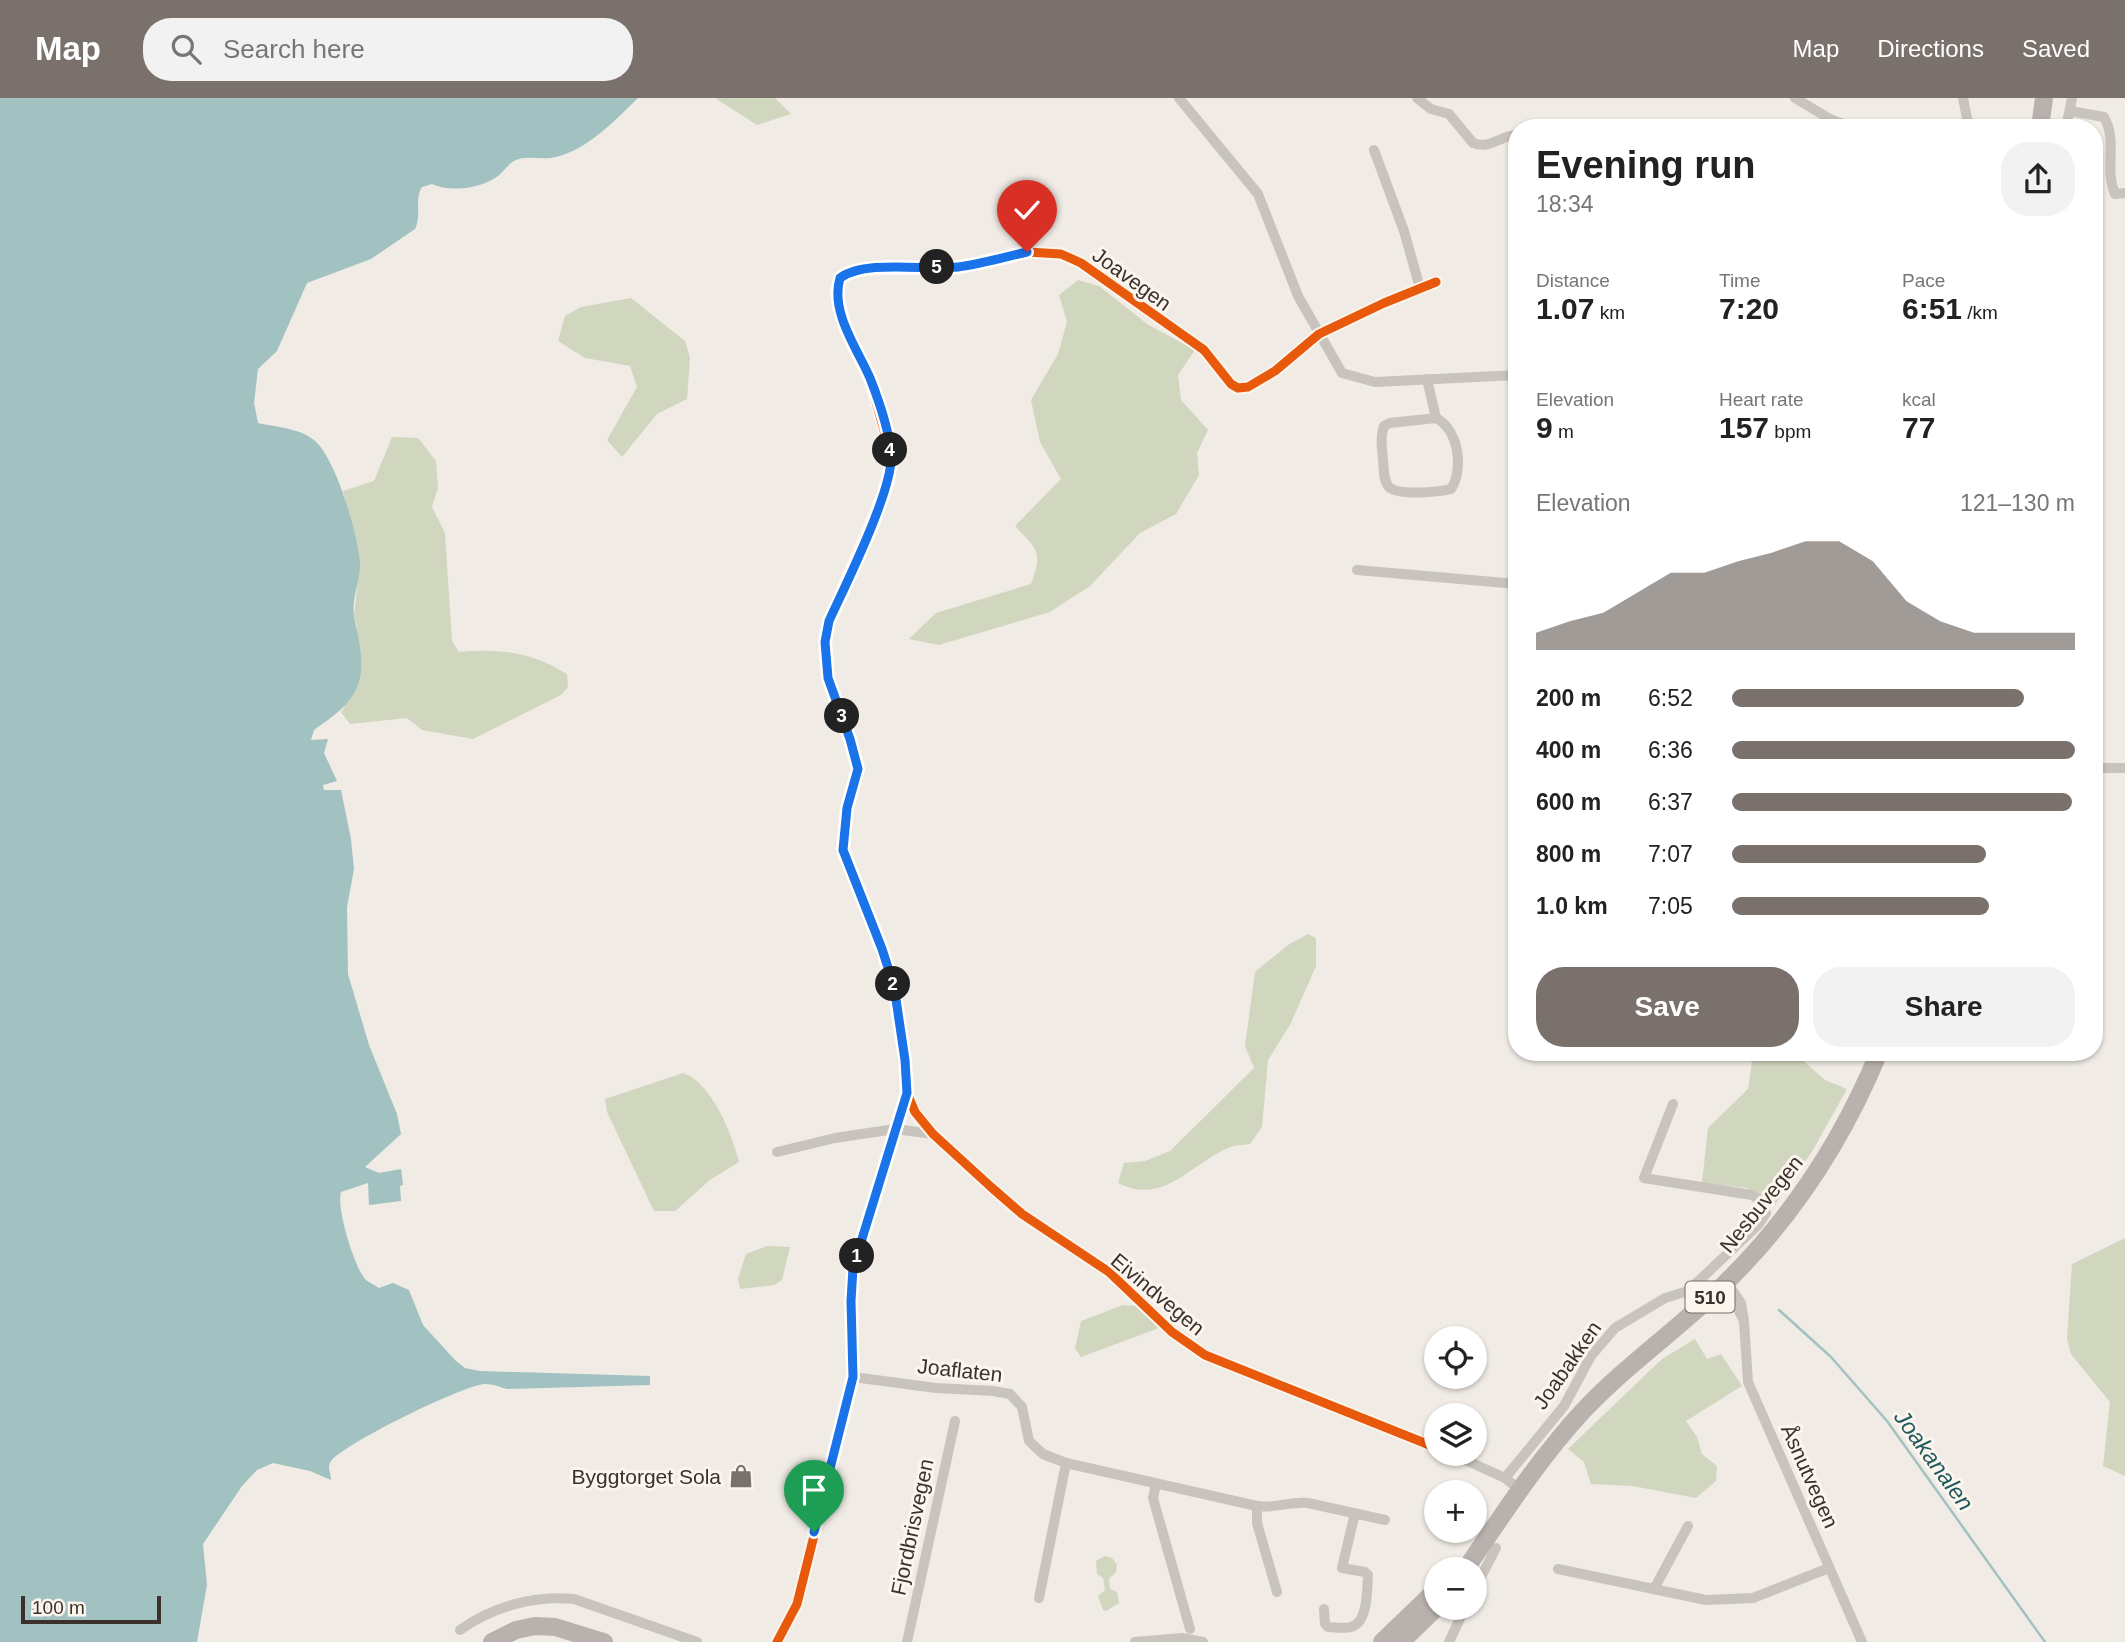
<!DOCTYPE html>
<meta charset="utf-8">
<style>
body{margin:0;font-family:Helvetica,sans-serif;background:#f2f2f2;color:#222;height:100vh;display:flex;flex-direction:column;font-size:26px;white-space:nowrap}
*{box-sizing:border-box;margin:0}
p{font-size:23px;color:#767676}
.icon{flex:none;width:38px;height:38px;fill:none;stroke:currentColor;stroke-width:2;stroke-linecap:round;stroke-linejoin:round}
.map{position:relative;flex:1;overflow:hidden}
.drawer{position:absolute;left:1508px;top:21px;width:595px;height:942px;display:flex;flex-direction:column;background:#fff;border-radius:28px;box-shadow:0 2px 5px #0004}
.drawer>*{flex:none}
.tools{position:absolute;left:1424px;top:1228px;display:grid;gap:14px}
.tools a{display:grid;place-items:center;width:63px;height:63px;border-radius:50%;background:#fff;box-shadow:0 2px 5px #0004;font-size:35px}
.scale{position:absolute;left:21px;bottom:18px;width:140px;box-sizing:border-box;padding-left:7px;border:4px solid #3b302b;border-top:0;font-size:19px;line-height:24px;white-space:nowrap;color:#3b302b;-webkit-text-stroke:5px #fbf5ee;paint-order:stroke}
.pin{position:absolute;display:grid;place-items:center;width:60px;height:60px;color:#fff;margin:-72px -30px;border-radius:50% 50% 50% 0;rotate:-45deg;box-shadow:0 0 7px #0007}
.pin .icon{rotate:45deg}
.km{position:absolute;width:35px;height:35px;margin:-18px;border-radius:50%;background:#222;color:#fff;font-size:19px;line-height:35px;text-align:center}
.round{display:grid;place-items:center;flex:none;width:74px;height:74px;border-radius:28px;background:#f2f2f2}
.headline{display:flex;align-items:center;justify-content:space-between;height:119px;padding:0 28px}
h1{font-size:38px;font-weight:700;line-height:52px}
.stats{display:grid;grid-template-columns:repeat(3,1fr);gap:10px;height:119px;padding:7px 28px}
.stats div{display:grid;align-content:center}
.stats b{font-size:30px;font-weight:700}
.stats small{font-size:19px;font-weight:400}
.stats p{font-size:19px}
.chart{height:196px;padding:14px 28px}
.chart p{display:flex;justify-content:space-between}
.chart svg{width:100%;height:126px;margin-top:7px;fill:#7a716c;opacity:.7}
.primary-button{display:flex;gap:14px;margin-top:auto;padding:14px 28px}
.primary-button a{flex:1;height:80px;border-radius:28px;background:#7a716c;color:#fff;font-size:28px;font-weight:700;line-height:80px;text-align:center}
.primary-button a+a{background:#f2f2f2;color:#222}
ul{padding:0 28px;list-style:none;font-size:23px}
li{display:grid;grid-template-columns:112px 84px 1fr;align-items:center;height:52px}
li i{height:18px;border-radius:9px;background:#7a716c}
header{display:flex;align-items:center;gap:42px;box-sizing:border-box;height:98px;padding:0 35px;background:#7a716c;color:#fff}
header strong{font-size:33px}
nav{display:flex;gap:38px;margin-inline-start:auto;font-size:24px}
.search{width:490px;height:63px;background:#f2f2f2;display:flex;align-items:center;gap:18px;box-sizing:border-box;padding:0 24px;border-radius:28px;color:#767676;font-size:26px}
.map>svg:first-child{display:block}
.green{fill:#d1d6bf}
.water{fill:#a1c2c1}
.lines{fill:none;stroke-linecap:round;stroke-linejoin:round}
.stream{stroke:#a1c2c1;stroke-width:2.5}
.street{stroke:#c9c3be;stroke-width:10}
.primary{stroke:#b8b1ad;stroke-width:18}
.cycleway-casing{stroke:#fbf5ee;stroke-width:13}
.cycleway{stroke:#e8590c;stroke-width:9}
.route-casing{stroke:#fff;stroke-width:14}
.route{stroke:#1a73e8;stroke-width:9}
.labels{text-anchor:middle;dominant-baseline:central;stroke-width:6;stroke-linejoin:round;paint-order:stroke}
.shield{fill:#fbf5ee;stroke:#756b66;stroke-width:2}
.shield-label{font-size:19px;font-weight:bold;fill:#3b302b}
.street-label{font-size:21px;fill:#3b302b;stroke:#fbf5ee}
.poi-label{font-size:21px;fill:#3b302b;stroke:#fbf5ee;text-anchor:end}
.water-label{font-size:23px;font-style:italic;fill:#1f5a5e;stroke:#fbf5ee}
</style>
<header>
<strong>Map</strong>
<div class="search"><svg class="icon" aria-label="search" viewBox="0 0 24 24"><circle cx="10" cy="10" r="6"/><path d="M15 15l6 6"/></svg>Search here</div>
<nav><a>Map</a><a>Directions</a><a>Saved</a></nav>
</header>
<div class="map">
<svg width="2125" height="1544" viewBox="0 0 2125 1544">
<rect width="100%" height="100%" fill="#f0ebe5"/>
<g class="green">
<path d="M715 0H775L791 16 757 27Z"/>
<path d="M1078 182 1099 188 1147 226 1195 252 1178 277 1181 302 1208 332 1197 355 1199 377 1176 416 1140 435 1090 488 1050 514 939 547 909 541 936 515 1031 486C1043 453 1038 453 1015 428L1061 381 1040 344 1031 302 1058 256 1067 224 1059 197Z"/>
<path d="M631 200 685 243 690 260 687 301 657 316 622 359 607 342 637 289 630 268 585 260 558 243 565 218 581 209Z"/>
<path d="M392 339 418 340 436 363 438 390 432 409 445 435 452 543 459 554C498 550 532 554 567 576L568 589 561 597 473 641 422 632 407 620 350 626 341 614 356 591 357 529 354 517 360 466 343 393 374 383Z"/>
<path d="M1308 836 1316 840V868L1290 927 1268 962 1262 1029 1250 1046C1243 1047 1234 1047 1228 1050 1189 1067 1163 1108 1118 1085L1124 1065 1145 1063 1170 1053 1254 970 1245 948 1255 874 1288 847Z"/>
<path d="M1731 954H1793L1825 982 1847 991 1813 1052 1775 1107 1747 1090 1702 1085 1708 1030 1748 991 1752 964Z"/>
<path d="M683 975C712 985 732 1036 739 1064L710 1082 675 1113H654L607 1014 605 1001Z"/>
<path d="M2125 1140V1378L2103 1368 2110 1304 2071 1256 2067 1240 2072 1166Z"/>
<path d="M767 1148 790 1149 782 1182 774 1187 740 1191 738 1181 746 1156Z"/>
<path d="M1123 1207 1139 1208 1159 1230 1081 1259 1075 1250 1081 1223Z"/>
<path d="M1695 1241 1707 1261 1721 1256 1742 1288 1686 1323 1697 1339 1702 1356 1717 1368 1716 1383 1696 1400 1633 1388 1591 1386 1584 1364 1568 1351 1662 1261Z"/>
<path d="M1105 1458 1112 1460 1117 1467 1116 1474 1109 1481 1110 1491 1117 1494 1119 1505 1106 1513 1103 1512 1098 1498 1105 1492 1103 1480 1097 1476 1096 1463Z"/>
</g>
<path class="water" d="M0 0H638C615 22 589 51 556 59 544 62 531 58 519 61 510 63 505 72 498 78 482 90 450 95 432 86L422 89C414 101 422 117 415 131L371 161 307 185 277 253 258 271 254 305 258 325C276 329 299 330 314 342 336 360 358 437 360 465 361 483 351 501 354 518 358 540 366 565 358 587 350 608 332 619 314 632L311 642 328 641 324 655 337 683 323 687 324 692H341L351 741 354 771 347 809 348 876 369 947 397 1016 401 1036 365 1069 379 1075 401 1071 403 1087 400 1088 401 1103 369 1107 368 1085 341 1094C336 1109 354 1168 365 1181 368 1184 375 1187 379 1190L393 1185 409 1192 423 1227 456 1263 465 1270 480 1273 650 1278V1287L507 1291C500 1289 493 1286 485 1286 463 1287 346 1345 332 1362 326 1368 331 1375 331 1382L310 1373 273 1365 257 1372 242 1388 203 1446 207 1487 197 1544H0Z"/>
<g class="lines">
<path class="stream" d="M1779 1212 1831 1259 1887 1323 2045 1544"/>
<g class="street">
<path d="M1179 0 1258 96 1298 198 1342 275 1375 284 1517 277"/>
<path d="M1417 0 1431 11 1449 16 1473 45C1490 52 1501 37 1517 37"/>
<path d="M1795 0 1830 21 1853 30"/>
<path d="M1963 0 1969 30"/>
<path d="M2070 13 2104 19C2118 43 2104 71 2115 96L2125 95"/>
<path d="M2066 30 2072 0"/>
<path d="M1374 52 1404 133 1420 190"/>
<path d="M1517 277V420"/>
<path d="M1427 281 1436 320"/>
<path d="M1436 320C1459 332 1464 371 1451 391 1439 394 1398 398 1389 389 1383 383 1384 370 1383 362 1382 350 1380 339 1384 328L1390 325Z"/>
<path d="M1357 472 1517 486"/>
<path d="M2095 670H2125"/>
<path d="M907 995 915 1014 933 1036 991 1089 1022 1116 1109 1174 1172 1234 1205 1257 1437 1350"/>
<path d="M777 1054 835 1040 895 1031 933 1036"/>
<path d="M1718 1192 1737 1209 1744 1223 1741 1205 1726 1183"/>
<path d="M1744 1223 1748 1284 1862 1544"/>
<path d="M853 1279 936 1290 993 1293 1010 1296 1022 1309 1029 1343 1043 1356 1066 1365 1257 1408C1275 1411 1290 1403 1308 1405L1385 1422"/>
<path d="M1452 1356 1505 1380 1520 1392"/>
<path d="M1505 1380 1564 1308 1591 1258 1615 1230 1665 1200 1688 1193 1759 1126 1766 1115 1762 1104 1752 1097 1644 1080 1673 1006"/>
<path d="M1156 1386 1153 1400 1190 1531"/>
<path d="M1257 1408V1425L1277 1494"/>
<path d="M1558 1471 1706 1502 1753 1500 1829 1470"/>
<path d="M1475 1490 1496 1450"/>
<path d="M1654 1491 1688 1428"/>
<path d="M1039 1500 1066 1365"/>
<path d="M1324 1511 1325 1526 1328 1529C1335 1529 1344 1531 1351 1529 1368 1525 1367 1492 1368 1477L1365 1474 1342 1470 1355 1415"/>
<path d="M460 1532C492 1509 534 1497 574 1501L697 1544"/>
<path d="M777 1544 797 1506 849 1297 853 1279 851 1203 853 1170 907 995 905 962 894 888 882 851 843 752 847 710 857 671 850 641 828 580 825 544 829 523 889 383 891 357 870 282 846 230 836 193 840 180 847 175 873 171 957 169 1027 154 1061 156 1081 165 1204 252 1231 286 1238 290 1248 289 1275 273 1319 236 1384 205 1436 184"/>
<path d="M907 1544 955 1323"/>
<path d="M1135 1544 1182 1540 1203 1544"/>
<path d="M1449 1544 1465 1510"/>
</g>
<g class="primary">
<path d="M2040 30 2044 0"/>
<path d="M1465 1472C1502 1418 1537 1363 1582 1314 1623 1270 1673 1235 1716 1194 1787 1127 1842 1044 1879 954"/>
<path d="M492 1544 516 1532 535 1528 555 1529 604 1544"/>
<path d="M1382 1544 1437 1491"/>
<path d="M1401 1544 1437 1509"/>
</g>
<g class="cycleway-casing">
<g id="cycleway">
<path d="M907 995 915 1014 933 1036 991 1089 1022 1116 1109 1174 1172 1234 1205 1257 1437 1350"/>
<path d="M777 1544 797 1506 849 1297 853 1279 851 1203 853 1170 907 995 905 962 894 888 882 851 843 752 847 710 857 671 850 641 828 580 825 544 829 523 889 383 891 357 870 282 846 230 836 193 840 180 847 175 873 171 957 169 1027 154 1061 156 1081 165 1204 252 1231 286 1238 290 1248 289 1275 273 1319 236 1384 205 1436 184"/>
</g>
</g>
<use href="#cycleway" class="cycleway"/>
</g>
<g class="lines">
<g class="route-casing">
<path id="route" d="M814 1434 853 1279 851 1203 853 1170 907 995 905 962 894 888 882 851 843 752 847 710 858 671 850 641 828 580 825 544 829 523C845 488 893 392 891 358 890 334 879 303 870 280 857 250 830 214 840 180 866 161 927 173 958 169 981 166 1005 159 1027 154"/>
</g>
<use href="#route" class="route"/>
</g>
<defs>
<g id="shop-bare" transform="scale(1.89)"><path d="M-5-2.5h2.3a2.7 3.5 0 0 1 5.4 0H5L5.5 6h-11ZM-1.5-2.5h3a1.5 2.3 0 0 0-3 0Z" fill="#7a716c" stroke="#fbf5ee" stroke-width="2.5" paint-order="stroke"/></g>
</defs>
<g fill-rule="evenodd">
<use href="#shop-bare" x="741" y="1378"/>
</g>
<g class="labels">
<rect class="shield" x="1685.5" y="1183.5" width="49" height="31" rx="5"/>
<g class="shield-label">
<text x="1710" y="1199">510</text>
</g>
<g class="street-label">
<text transform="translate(1132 181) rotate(36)">Joavegen</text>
<text transform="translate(1761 1106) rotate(-51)">Nesbuvegen</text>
<text transform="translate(1158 1196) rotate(40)">Eivindvegen</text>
<text transform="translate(1567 1267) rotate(-55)">Joabakken</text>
<text transform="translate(960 1272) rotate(6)">Joaflaten</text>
<text transform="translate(1810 1378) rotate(66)">Åsnutvegen</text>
<text transform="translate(912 1429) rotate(-78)">Fjordbrisvegen</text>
</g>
<g class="poi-label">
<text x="721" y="1378">Byggtorget Sola</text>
</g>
<g class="water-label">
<text transform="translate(1934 1362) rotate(54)">Joakanalen</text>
</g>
</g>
</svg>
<div class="tools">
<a><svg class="icon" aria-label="locate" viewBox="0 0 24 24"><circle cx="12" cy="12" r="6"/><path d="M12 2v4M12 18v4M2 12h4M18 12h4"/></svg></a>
<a><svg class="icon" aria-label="layers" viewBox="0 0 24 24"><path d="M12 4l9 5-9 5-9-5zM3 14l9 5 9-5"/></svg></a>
<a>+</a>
<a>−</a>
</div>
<div class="scale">100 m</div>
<div class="pin" style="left:814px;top:1434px;background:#1e9e55"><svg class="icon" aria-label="arrive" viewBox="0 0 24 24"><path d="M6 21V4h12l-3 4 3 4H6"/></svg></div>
<div class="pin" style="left:1027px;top:154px;background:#d93025"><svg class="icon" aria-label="check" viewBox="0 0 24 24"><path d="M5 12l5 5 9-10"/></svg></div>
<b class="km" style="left:857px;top:1158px">1</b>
<b class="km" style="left:893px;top:886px">2</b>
<b class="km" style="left:842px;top:618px">3</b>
<b class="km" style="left:890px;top:352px">4</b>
<b class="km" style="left:937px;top:169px">5</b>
<section class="drawer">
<div class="headline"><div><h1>Evening run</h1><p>18:34</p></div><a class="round"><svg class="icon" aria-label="share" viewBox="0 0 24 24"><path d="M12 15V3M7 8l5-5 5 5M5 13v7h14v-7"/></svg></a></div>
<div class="stats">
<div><p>Distance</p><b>1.07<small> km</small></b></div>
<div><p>Time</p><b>7:20</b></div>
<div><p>Pace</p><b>6:51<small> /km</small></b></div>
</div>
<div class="stats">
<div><p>Elevation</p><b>9<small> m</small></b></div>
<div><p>Heart rate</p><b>157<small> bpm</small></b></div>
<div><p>kcal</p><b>77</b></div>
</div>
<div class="chart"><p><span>Elevation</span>121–130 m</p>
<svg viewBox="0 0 160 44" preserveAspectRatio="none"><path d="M0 44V38L10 34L20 31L30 24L40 17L50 17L60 13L70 10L80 6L90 6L100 13L110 27L120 34L130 38L140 38L150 38L160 38V44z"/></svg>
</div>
<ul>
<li><b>200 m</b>6:52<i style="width:85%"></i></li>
<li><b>400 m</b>6:36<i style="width:100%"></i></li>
<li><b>600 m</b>6:37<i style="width:99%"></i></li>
<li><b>800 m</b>7:07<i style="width:74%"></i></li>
<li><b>1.0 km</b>7:05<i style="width:75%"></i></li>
</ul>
<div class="primary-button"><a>Save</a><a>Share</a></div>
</section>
</div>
